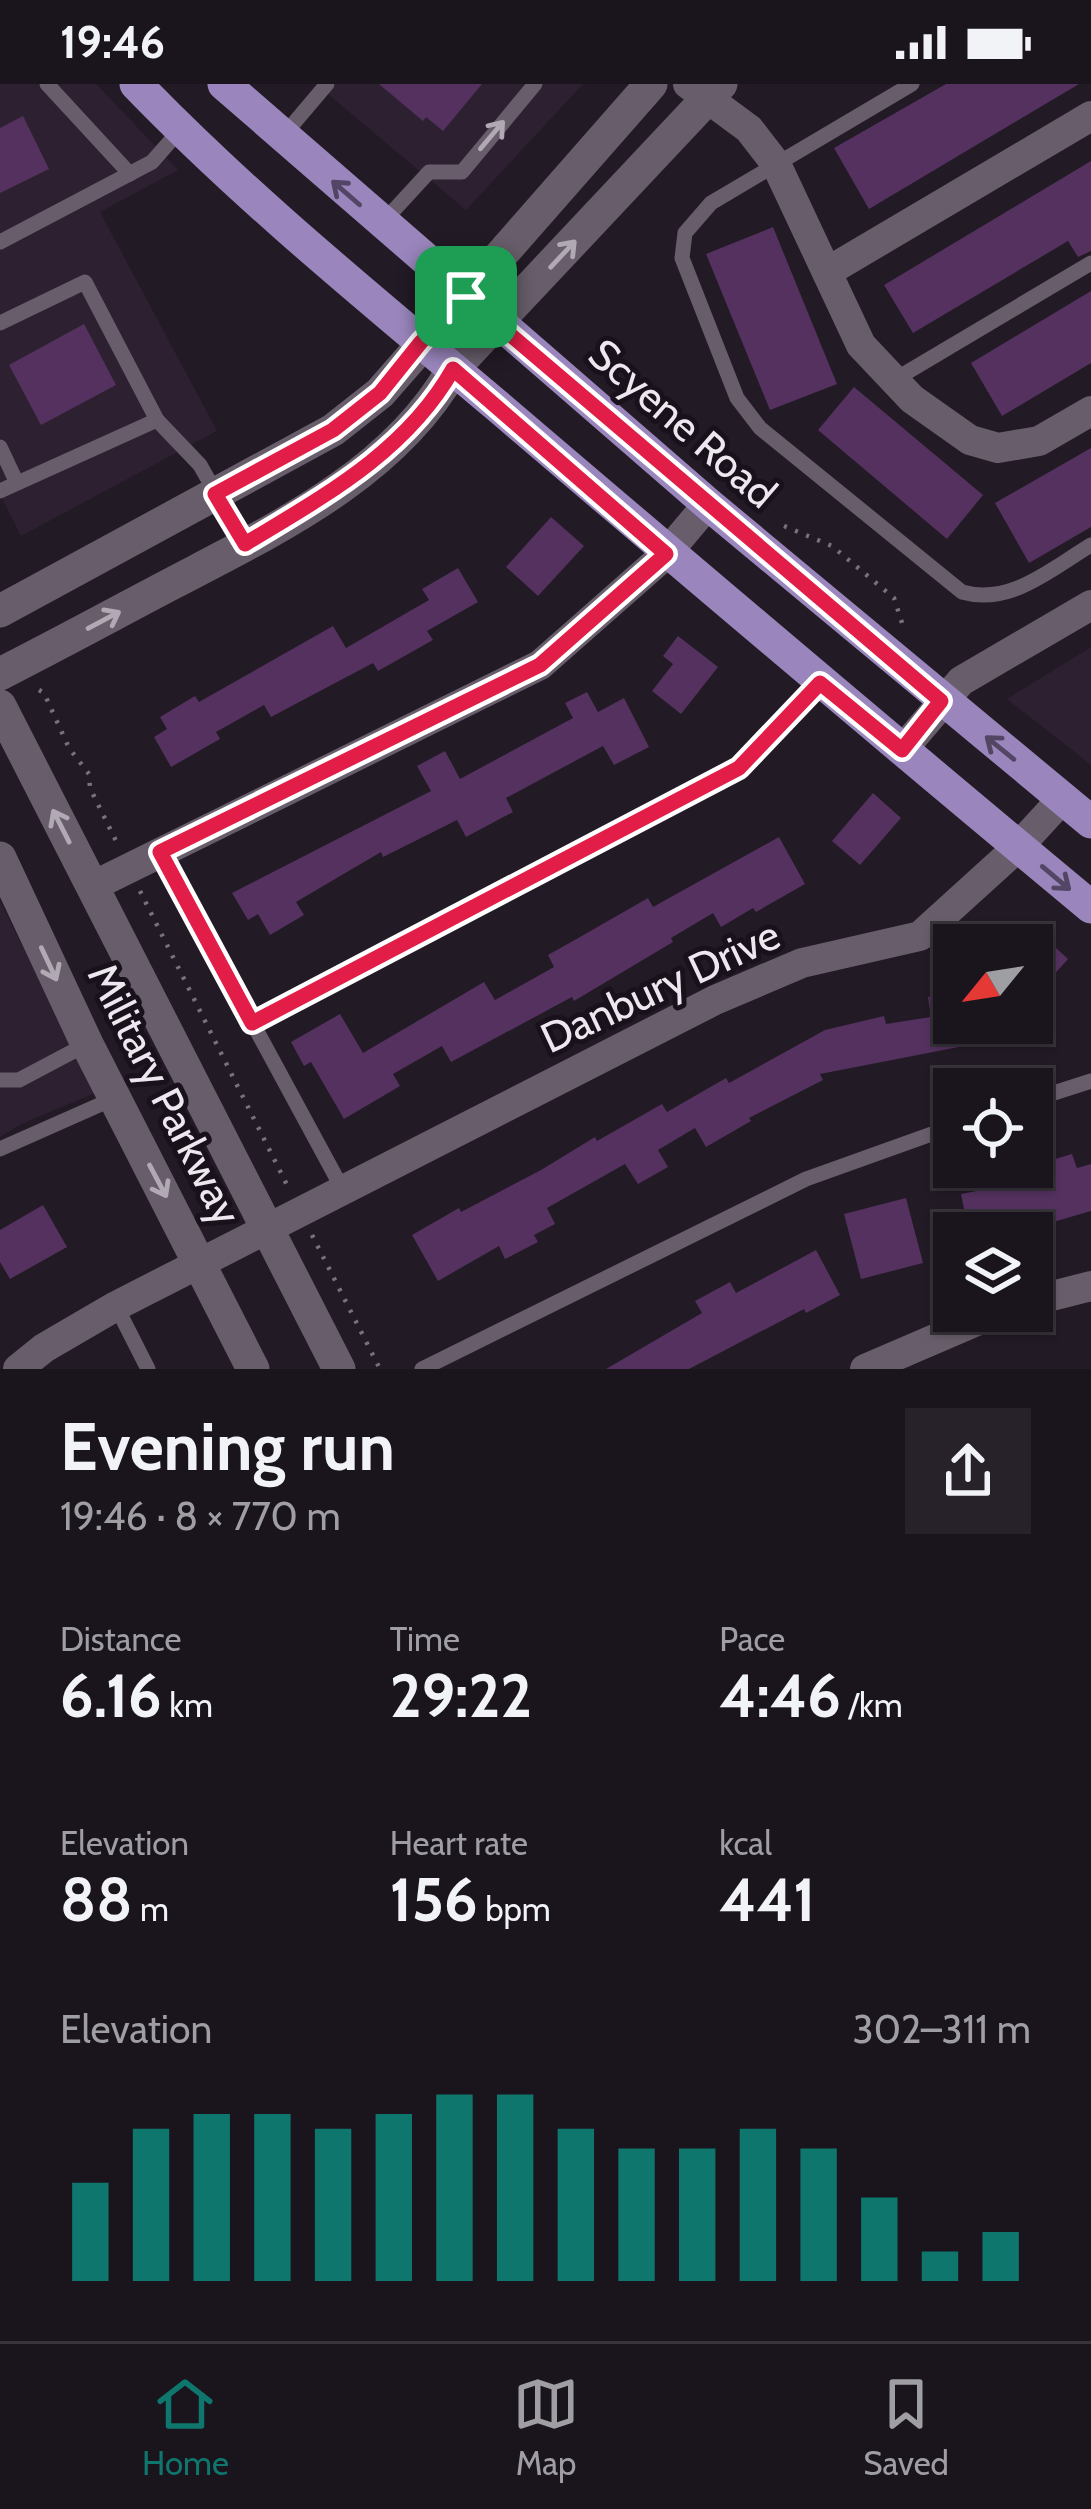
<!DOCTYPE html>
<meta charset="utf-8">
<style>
body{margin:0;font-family:Cabin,sans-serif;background:#272129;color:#f1f3f6;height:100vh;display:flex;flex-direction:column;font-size:45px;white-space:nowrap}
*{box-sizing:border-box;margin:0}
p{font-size:39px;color:#9f9ea3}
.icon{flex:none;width:66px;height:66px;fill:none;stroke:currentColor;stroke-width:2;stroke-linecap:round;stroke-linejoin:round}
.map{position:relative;height:1285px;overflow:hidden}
.details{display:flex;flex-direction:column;background:#1a141c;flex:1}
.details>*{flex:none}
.needle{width:78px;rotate:240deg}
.buttons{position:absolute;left:933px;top:840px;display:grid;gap:24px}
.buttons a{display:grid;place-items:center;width:120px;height:120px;border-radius:0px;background:#1a141c;box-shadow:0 3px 9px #0004,0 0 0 3px #38333b;font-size:60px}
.pin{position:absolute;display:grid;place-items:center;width:102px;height:102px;color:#fff;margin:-51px;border-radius:24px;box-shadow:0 6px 18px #0006}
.round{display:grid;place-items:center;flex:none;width:126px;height:126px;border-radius:0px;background:#272129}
.headline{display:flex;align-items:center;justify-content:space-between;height:204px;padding:0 60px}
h1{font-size:66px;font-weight:700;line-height:90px}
.metrics{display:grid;grid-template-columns:repeat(3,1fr);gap:18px;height:204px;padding:12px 60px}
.metrics div{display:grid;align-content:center}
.metrics b{font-size:60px;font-weight:700}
.metrics small{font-size:33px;font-weight:400}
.metrics p{font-size:33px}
.chart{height:336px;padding:24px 60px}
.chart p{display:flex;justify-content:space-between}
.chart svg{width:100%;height:216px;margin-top:12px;stroke:#0f766e;stroke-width:6}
.status{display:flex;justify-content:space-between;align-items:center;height:84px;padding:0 60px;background:#1a141c;direction:ltr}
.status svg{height:33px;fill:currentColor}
.menu{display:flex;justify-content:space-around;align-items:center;height:168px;border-top:3px solid #38333b;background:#1a141c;font-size:33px;color:#9f9ea3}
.menu a{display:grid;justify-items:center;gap:6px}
.menu .current{color:#0f766e}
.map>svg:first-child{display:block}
.built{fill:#2d2131}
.building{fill:#54315f}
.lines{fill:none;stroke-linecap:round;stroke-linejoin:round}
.path{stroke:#79727b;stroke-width:4.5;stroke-dasharray:3 9;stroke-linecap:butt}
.service{stroke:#685e6b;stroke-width:15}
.minor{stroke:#685e6b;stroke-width:30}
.secondary{stroke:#685e6b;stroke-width:33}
.primary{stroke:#9a86bd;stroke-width:33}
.oneway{stroke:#b1a9b4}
.oneway2{stroke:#534664}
.route-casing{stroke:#fff;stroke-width:24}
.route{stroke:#e11d48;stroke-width:15}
.labels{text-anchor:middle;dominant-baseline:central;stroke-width:10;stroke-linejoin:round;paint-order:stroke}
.street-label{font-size:42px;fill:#ede7ef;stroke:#19111b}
</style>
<div class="status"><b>19:46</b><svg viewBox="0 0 49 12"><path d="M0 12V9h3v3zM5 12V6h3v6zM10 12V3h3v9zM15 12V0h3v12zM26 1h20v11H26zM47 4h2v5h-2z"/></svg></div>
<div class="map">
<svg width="1091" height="1285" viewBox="0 0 1091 1285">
<rect width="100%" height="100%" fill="#221a25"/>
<g class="built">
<path d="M0 0H96L178 86 100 128 217 347 21 452 0 410Z"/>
<path d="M316 0H583L466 126Z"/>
<path d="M1091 563V681L1007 615Z"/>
<path d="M0 817 95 1009 21 1040 0 1053Z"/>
</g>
<g class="building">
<path d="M379 0H482L443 47 426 33 423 37Z"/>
<path d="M946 0H1079L869 125 834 64Z"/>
<path d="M23 32 49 85 0 109V44Z"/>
<path d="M1091 77V167L1078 173 1068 157 913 249 884 201Z"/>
<path d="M773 143 837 300 770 326 706 170Z"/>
<path d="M1091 207V279L1002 332 971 279Z"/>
<path d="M84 240 116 301 41 341 9 281Z"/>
<path d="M854 303 983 411 947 455 818 346Z"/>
<path d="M1091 364V443L1029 479 995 419Z"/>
<path d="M551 433 584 462 538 512 506 483Z"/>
<path d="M458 484 478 518 427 547 433 556 378 587 373 579 271 633 264 621 216 648 220 655 171 683 154 653 167 645 160 633 195 612 199 618 333 542 346 564 429 516 422 505Z"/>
<path d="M678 552 718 583 681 630 652 607 673 580 663 572Z"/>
<path d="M587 608 598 628 624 614 649 663 614 681 603 662 506 714 513 728 466 753 457 736 383 773 381 768 296 818 304 831 270 851 258 830 248 836 232 809 431 707 417 682 445 667 460 695 573 634 565 619Z"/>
<path d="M873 709 901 734 860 781 832 757Z"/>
<path d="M779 753 805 800 756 828 753 824 721 843 713 829 671 854 673 858 574 917 572 913 451 978 442 962 393 990 400 1002 344 1035 311 978 304 982 291 958 340 930 363 969 484 898 495 916 554 883 548 871 580 853 648 814 653 823Z"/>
<path d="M1032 842 1068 875 1032 915Z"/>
<path d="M954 909V939H965L969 961 820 990 823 996 749 1034 751 1037 706 1063 695 1044 658 1066 668 1083 638 1100 625 1080 547 1124 555 1140 534 1151 538 1158 505 1175 499 1162 438 1197 412 1151 459 1124 461 1128 541 1086 595 1053 597 1057 662 1020 667 1028 726 994 729 999 825 946 884 932 886 940 931 933 928 913Z"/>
<path d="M1072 1070 1077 1084 1091 1080V1127L1029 1145V1149H1000L999 1145 969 1149 961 1110 1029 1097 1025 1084Z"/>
<path d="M906 1114 923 1179 861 1195 844 1130Z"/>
<path d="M43 1121 67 1163 10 1195 0 1178V1146Z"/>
<path d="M816 1166 840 1211 806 1229 804 1225 689 1285H606L702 1229 695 1217 730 1198 736 1209Z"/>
</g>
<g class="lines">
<g class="path">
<path d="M784 442 832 462 894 514 903 542"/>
<path d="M39 606 44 609 69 664 89 690 90 704 117 759"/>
<path d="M140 807 288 1103"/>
<path d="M312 1151 380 1285"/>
</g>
<g class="service">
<path d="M47 0 130 90"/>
<path d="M912 0 711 119 685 149 682 174 737 314 760 344 962 508C1010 522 1051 485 1091 461"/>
<path d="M283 52 327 0"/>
<path d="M383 138 429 88H462L535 0"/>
<path d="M0 158 152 78 180 46"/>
<path d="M0 239 85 198 157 336 200 381 245 461"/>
<path d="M894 296 1091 179"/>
<path d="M0 363 17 399"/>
<path d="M0 407 157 336"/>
<path d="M160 768 343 1106"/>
<path d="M252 939 739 684 820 599"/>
<path d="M0 996H19L87 960"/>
<path d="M1032 1016 1091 997"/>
<path d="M0 1065 115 1014"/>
<path d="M116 1222 148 1285"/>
<path d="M422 1285 806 1095 954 1042"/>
</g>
<g class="minor">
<path d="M688 0 749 45 776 80 861 261 912 315 970 356 998 364 1039 357 1091 327"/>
<path d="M827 188 1091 32"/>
<path d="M902 666 961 597 1091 521"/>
<path d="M93 802 540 581 666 470 708 420"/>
<path d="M1032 1217 1091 1202"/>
<path d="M18 1285 44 1264 116 1222 715 916 802 879 920 852 1018 763 1063 714"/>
<path d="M865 1285 1000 1227"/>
</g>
<g class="secondary">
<path d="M0 527 333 346 380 309 651 0"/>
<path d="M0 590C57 561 114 530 171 500 274 446 394 390 453 285L721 0"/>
<path d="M0 622 339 1285"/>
<path d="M0 774 87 960 253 1285"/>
</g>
<g class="primary">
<path d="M136 0C247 115 373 217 495 320 693 489 891 657 1091 823"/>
<path d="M224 0 708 420 1091 738"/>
</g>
</g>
<defs><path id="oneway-shaft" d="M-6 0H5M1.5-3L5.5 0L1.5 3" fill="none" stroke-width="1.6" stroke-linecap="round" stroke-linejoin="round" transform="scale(3)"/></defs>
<g class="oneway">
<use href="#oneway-shaft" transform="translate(492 51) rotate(-50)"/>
<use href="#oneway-shaft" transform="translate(563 170) rotate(-47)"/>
<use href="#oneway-shaft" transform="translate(104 536) rotate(-28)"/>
<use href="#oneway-shaft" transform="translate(61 742) rotate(-117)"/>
<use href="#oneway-shaft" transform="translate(49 880) rotate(65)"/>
<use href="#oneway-shaft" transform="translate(158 1097) rotate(62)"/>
</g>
<g class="oneway2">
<use href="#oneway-shaft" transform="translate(346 109) rotate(-139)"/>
<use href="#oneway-shaft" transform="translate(1000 664) rotate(-141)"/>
<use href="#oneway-shaft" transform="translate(1056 794) rotate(40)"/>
</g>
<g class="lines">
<g class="route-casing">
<path id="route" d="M466 213 941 617 902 666 820 599 739 684 252 939 160 768 540 581 666 470 453 285C406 368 324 412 245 460L215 410 333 346 380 309 421 258Z"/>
</g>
<use href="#route" class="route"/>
</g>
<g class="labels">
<g class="street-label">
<text transform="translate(683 339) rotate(41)">Scyene Road</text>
<text transform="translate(660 902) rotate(-25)">Danbury Drive</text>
<text transform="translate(165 1010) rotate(63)">Military Parkway</text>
</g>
</g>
</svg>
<div class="buttons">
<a><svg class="needle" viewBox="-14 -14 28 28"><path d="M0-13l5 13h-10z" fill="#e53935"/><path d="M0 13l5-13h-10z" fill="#9f9ea3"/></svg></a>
<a><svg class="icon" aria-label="locate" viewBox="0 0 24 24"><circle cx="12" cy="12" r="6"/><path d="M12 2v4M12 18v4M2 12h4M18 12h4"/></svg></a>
<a><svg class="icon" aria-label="layers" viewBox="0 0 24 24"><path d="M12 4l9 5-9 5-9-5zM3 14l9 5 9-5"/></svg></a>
</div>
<div class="pin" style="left:466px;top:213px;background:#1e9e55"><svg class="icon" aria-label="arrive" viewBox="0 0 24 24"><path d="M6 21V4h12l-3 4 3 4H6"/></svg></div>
</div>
<section class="details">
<div class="headline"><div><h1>Evening run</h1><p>19:46 · 8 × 770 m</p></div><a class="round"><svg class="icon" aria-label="share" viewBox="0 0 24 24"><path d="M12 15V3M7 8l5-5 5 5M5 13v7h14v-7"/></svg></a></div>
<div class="metrics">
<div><p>Distance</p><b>6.16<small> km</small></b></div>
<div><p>Time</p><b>29:22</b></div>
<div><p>Pace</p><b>4:46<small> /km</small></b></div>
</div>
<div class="metrics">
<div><p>Elevation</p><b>88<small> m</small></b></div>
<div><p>Heart rate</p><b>156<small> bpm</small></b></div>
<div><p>kcal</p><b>441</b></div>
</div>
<div class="chart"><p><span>Elevation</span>302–311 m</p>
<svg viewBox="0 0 160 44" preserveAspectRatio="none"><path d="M5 44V24M15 44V13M25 44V10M35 44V10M45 44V13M55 44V10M65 44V6M75 44V6M85 44V13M95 44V17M105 44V17M115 44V13M125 44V17M135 44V27M145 44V38M155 44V34"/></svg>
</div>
</section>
<nav class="menu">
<a class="current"><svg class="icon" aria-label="home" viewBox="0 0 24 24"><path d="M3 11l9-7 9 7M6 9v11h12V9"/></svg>Home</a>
<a><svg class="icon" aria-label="map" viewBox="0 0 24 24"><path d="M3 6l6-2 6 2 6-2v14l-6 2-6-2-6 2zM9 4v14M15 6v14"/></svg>Map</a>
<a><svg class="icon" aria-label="saved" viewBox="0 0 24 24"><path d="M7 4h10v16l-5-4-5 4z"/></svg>Saved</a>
</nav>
